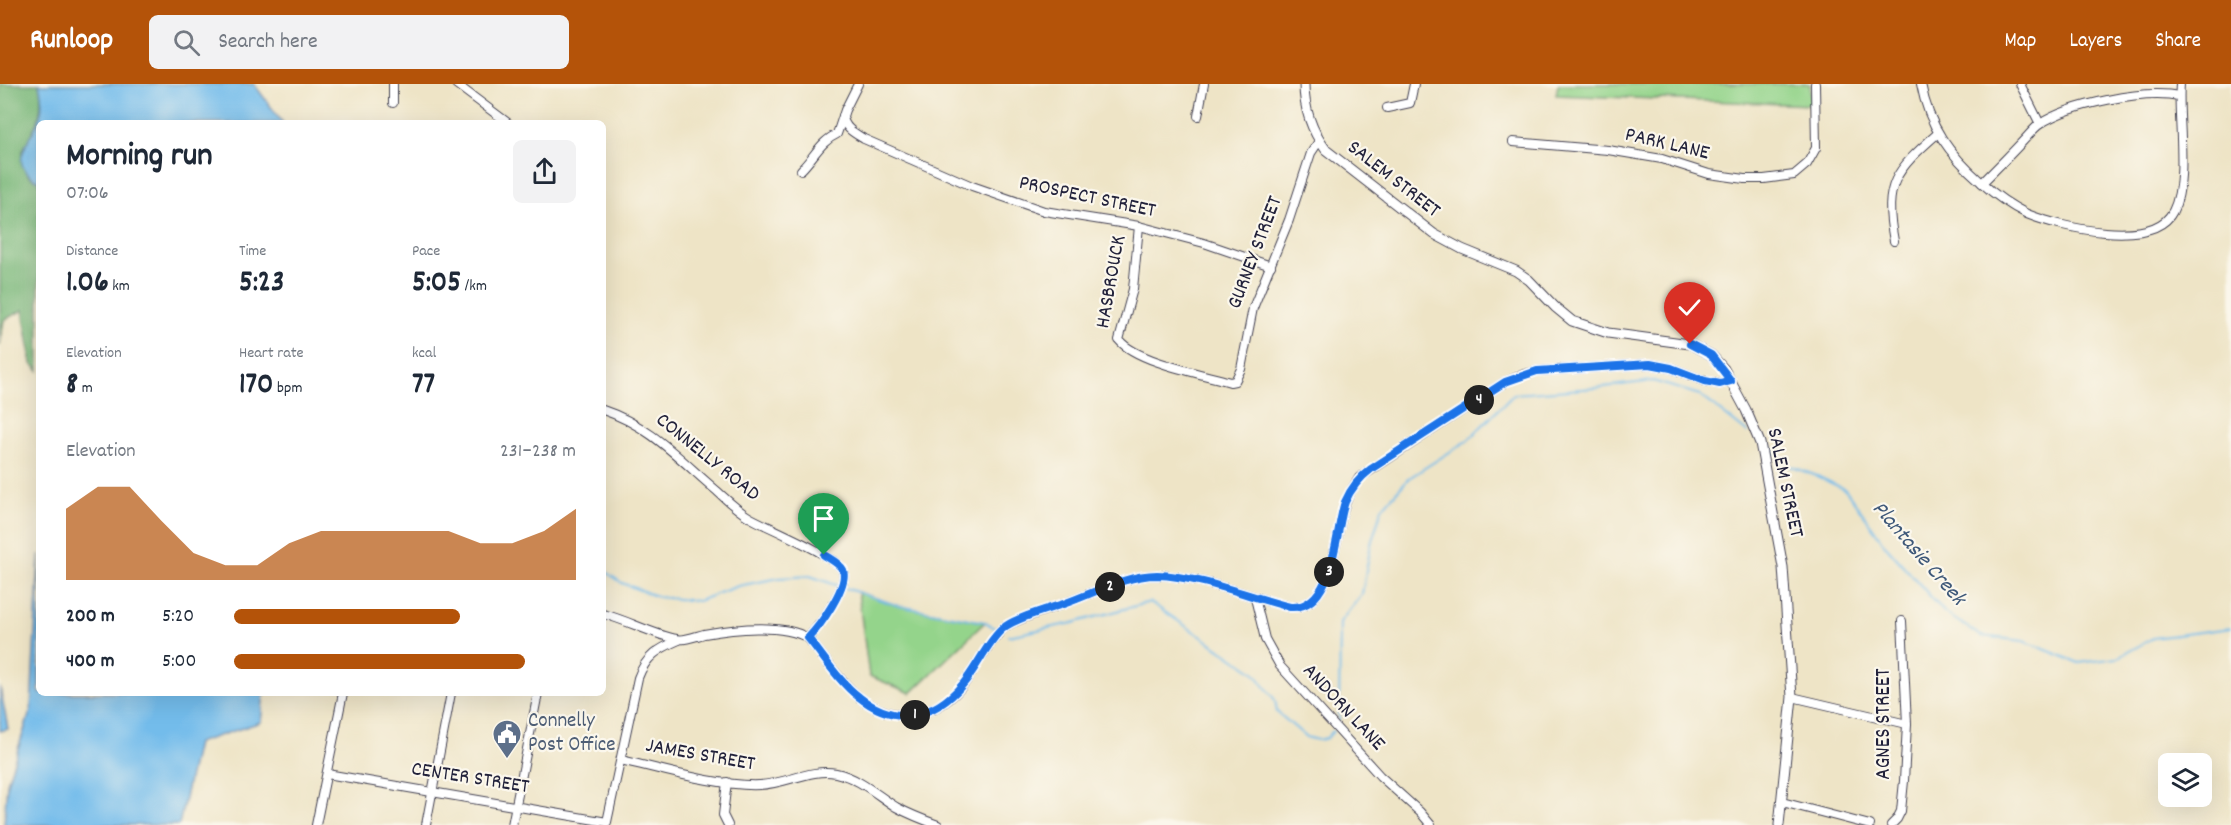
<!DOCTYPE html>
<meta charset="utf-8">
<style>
body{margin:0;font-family:Dekko,sans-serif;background:#f2f2f3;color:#1f2937;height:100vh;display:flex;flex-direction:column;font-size:22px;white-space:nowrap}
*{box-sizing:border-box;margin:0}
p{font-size:20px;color:#747a83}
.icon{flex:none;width:33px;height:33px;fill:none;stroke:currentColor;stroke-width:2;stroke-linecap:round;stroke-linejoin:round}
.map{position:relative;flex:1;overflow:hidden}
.sheet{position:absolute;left:36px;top:36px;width:570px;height:576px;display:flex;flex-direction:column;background:#fff;border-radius:9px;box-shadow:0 6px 24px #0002}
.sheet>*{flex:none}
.buttons{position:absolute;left:2158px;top:669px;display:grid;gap:12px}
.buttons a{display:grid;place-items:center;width:54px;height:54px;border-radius:9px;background:#fff;box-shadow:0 6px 24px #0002;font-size:30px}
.pin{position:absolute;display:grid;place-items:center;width:51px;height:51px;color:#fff;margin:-62px -26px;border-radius:50% 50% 50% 0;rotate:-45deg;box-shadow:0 0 6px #0007}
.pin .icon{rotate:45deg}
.km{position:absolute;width:30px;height:30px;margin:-15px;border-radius:50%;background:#222;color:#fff;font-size:16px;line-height:30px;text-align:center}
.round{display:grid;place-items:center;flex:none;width:63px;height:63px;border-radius:9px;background:#f2f2f3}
.summary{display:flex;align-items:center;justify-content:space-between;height:102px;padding:0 30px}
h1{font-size:33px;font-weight:700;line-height:45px}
.metrics{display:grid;grid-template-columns:repeat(3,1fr);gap:9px;height:102px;padding:6px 30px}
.metrics div{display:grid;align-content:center}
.metrics b{font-size:30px;font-weight:700}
.metrics small{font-size:16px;font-weight:400}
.metrics p{font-size:16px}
.chart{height:168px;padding:12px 30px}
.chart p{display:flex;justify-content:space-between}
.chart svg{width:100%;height:108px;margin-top:6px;fill:#b45309;opacity:.7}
ul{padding:0 30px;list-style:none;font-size:20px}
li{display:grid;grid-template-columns:96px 72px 1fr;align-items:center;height:45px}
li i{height:15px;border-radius:8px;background:#b45309}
header{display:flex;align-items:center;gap:36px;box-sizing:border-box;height:84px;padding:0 30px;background:#b45309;color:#fff}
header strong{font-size:28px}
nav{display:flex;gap:33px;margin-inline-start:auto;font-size:21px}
.search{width:420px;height:54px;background:#f2f2f3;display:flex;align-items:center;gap:15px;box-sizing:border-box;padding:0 21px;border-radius:9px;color:#747a83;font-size:22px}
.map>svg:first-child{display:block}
.green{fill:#94d48b;stroke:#5b7b63;stroke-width:1.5}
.forest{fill:#77b677;stroke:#4c6c59;stroke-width:1.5}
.water{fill:#73bceb;stroke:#4a6f93;stroke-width:1.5}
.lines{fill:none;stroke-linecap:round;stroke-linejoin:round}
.stream{stroke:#73bceb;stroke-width:2}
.minor-casing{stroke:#413f50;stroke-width:10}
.tertiary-casing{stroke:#413f50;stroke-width:11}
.minor{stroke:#fff;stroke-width:8}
.tertiary{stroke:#fff;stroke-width:9}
.route-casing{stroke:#fff;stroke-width:12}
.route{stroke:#1a73e8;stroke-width:8}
.labels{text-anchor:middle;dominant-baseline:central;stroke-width:4.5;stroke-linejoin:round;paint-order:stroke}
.street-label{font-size:21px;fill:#22223b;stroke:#fbf7ec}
.service-label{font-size:21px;fill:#4e5e75;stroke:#fbf7ec;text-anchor:start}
.water-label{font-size:22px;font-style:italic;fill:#3e5879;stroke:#fbf7ec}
</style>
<header>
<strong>Runloop</strong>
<div class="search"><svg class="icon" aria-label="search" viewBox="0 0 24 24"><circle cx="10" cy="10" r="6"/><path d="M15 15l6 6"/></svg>Search here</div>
<nav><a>Map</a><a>Layers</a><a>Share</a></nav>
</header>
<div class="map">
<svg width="2231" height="741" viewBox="0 0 2231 741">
<rect width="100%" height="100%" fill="#fbf7ec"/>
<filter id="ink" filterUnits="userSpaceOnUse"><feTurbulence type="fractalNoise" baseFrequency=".0167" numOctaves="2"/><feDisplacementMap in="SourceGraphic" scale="12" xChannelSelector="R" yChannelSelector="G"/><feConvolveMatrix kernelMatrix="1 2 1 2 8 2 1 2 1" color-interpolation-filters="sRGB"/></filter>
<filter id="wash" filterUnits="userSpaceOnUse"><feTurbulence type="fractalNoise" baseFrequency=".008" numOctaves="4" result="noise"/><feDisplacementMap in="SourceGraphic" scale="24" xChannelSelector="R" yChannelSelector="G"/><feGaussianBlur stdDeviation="1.35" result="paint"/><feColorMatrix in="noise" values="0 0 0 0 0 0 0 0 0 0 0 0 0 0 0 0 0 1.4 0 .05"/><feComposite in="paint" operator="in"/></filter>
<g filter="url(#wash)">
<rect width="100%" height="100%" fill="#eee4c6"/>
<g class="green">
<path d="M1558 0H1810L1811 21 1556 11Z"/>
<path d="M858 508 899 522 985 538 911 609 869 592Z"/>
</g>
<path class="forest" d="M0 0H39C46 30 35 42 22 68L28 91 39 97V287L32 280 23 226 4 236 0 261Z"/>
<g class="water">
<path d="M39 0H254L283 39H39V97C1 78 36 54 41 28 43 19 41 9 39 0Z"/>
<path d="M39 470V609H264L261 638 197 659 179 741H4L7 699 31 625Z"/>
<path d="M0 603 8 645 0 647Z"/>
</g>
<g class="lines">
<g class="stream">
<path d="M1770 362 1787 381 1817 392 1846 406 1885 461 1945 529 1981 552 2024 557 2079 579 2117 574 2153 554 2231 544"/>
<path d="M603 486 622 499 658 513 698 517 738 502 779 494 810 492 839 502"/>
<path d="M845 504 899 522 985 538 995 544"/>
<path d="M1008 552 1073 539 1150 518 1254 588 1275 616 1277 628 1306 653 1318 656 1327 654 1333 647"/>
<path d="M1339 636 1340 538 1362 510 1371 460 1382 424 1409 394 1467 357 1514 310 1595 304 1653 297 1700 311 1747 348"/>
</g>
</g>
</g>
<g filter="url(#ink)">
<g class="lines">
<g class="minor-casing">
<g id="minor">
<path d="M393 0V19"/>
<path d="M456 0 508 39"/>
<path d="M1921 0C1929 43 1949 70 1982 99 1995 111 2011 122 2027 130 2059 143 2154 166 2173 127 2189 96 2177 33 2180 0"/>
<path d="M2020 0 2040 40"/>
<path d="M1387 24 1410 19 1414 0"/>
<path d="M843 32C844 44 854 49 864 55L972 102 1044 127 1139 142 1204 159 1271 182"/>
<path d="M1198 32 1204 0"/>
<path d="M1513 58 1608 66 1662 75 1709 90 1745 95H1764L1794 91 1807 80 1816 64 1815 0"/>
<path d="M801 86C814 73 821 57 837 50L845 26 858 0"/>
<path d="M1982 99C1996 85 2010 71 2024 56 2029 51 2034 44 2040 40 2070 20 2144 5 2179 12"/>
<path d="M1139 142 1133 205 1119 256C1137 278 1203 290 1230 298L1235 297 1241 285 1253 224 1289 136 1311 69 1319 57"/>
<path d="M1894 157C1883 100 1895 87 1937 50"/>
<path d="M603 326C651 342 679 375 717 407 727 416 737 426 749 433 766 443 838 472 843 487 849 502 818 543 808 554"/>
<path d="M1255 514 1265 555 1280 582 1380 692 1420 728 1431 741"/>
<path d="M603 530C627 536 654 551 677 555 684 557 696 552 704 550 732 545 782 539 808 554 823 572 840 598 859 613 895 642 939 634 966 597 975 583 996 546 1010 540 1028 531 1047 526 1066 519 1094 509 1127 491 1157 491 1198 492 1250 513 1290 523 1332 526 1335 455 1343 427 1346 415 1352 404 1359 394L1505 298 1524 290 1537 287 1650 280 1671 284 1705 297 1720 300 1731 297"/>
<path d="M1792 613 1907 640"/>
<path d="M621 676C661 685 720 703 760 701 786 700 811 684 836 689 859 694 877 711 896 723 909 730 924 736 938 741"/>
<path d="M327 690 607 738 638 594C646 572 658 565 679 556"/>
<path d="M727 698 723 731 728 741"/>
<path d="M1782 718 1870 741"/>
<path d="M316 741 343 609"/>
<path d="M426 741 451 609"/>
<path d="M512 741 538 609"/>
<path d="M1891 741 1897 735 1901 727 1904 697 1907 640 1902 537"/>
</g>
</g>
<g class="tertiary-casing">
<path id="tertiary" d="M1304 0C1304 25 1311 46 1326 66L1434 150 1462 165 1516 187 1529 196 1555 223 1572 237 1608 249 1690 260 1711 271 1724 285 1746 326 1760 359 1783 483 1792 613 1779 741"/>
</g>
<use href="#minor" class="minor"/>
<use href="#tertiary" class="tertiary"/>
</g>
</g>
<g class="lines" filter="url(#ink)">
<g class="route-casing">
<path id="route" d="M824 471C830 475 839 479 843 486 849 502 819 543 808 554 823 572 840 599 859 613 895 642 934 635 963 600 976 585 990 553 1006 542 1021 532 1049 525 1066 519 1094 509 1127 491 1157 491 1198 492 1250 513 1290 523 1335 526 1335 446 1345 418 1351 404 1359 394 1371 385L1505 298 1537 287 1650 280 1671 284 1705 297 1720 300 1731 297 1711 271 1690 260"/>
</g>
<use href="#route" class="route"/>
</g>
<defs>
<g id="civic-pin" transform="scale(1.5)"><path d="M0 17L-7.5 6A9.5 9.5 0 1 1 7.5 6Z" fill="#5c6f8a" stroke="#fbf7ec"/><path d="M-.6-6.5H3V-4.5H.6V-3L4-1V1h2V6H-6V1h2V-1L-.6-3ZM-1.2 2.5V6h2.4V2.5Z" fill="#fff"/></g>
</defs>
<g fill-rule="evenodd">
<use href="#civic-pin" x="507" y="650"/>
</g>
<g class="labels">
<g class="street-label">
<text transform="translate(1667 61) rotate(13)">PARK LANE</text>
<text transform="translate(1393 96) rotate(38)">SALEM STREET</text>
<text transform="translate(1087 114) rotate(12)">PROSPECT STREET</text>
<text transform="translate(1256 169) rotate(-69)">GURNEY STREET</text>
<text transform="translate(1112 198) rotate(-80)">HASBROUCK</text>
<text transform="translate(707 374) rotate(39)">CONNELLY ROAD</text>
<text transform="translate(1784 399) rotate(78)">SALEM STREET</text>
<text transform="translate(1343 624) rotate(47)">ANDORN LANE</text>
<text transform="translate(1885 640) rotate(-90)">AGNES STREET</text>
<text transform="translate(700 672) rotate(10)">JAMES STREET</text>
<text transform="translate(470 695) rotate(9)">CENTER STREET</text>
</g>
<g class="service-label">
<text x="528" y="638">Connelly<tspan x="528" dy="24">Post Office</tspan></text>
</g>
<g class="water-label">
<text transform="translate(1918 470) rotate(49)">Plantasie Creek</text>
</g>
</g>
</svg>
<div class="buttons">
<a><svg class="icon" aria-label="layers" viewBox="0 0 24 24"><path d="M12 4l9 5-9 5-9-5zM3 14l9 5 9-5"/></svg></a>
</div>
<div class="pin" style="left:824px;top:471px;background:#1e9e55"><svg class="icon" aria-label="arrive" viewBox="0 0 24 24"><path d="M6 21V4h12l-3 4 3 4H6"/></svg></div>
<div class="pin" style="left:1690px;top:260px;background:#d93025"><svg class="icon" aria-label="check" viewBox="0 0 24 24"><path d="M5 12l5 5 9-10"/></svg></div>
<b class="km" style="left:915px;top:631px">1</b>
<b class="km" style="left:1110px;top:503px">2</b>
<b class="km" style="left:1329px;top:488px">3</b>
<b class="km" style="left:1479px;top:316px">4</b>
<section class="sheet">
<div class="summary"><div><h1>Morning run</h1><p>07:06</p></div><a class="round"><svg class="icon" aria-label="share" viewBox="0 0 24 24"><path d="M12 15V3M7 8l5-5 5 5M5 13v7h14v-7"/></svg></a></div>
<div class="metrics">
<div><p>Distance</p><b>1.06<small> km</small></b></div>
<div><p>Time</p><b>5:23</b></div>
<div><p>Pace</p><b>5:05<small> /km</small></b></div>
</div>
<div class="metrics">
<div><p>Elevation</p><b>8<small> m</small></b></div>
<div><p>Heart rate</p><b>170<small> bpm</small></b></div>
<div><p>kcal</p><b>77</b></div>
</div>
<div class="chart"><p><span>Elevation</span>231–238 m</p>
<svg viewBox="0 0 160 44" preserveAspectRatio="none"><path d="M0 44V15L10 6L20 6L30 20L40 33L50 38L60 38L70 29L80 24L90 24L100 24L110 24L120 24L130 29L140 29L150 24L160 15V44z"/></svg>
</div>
<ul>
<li><b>200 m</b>5:20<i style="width:66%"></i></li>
<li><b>400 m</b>5:00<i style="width:85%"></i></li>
</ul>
</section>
</div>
